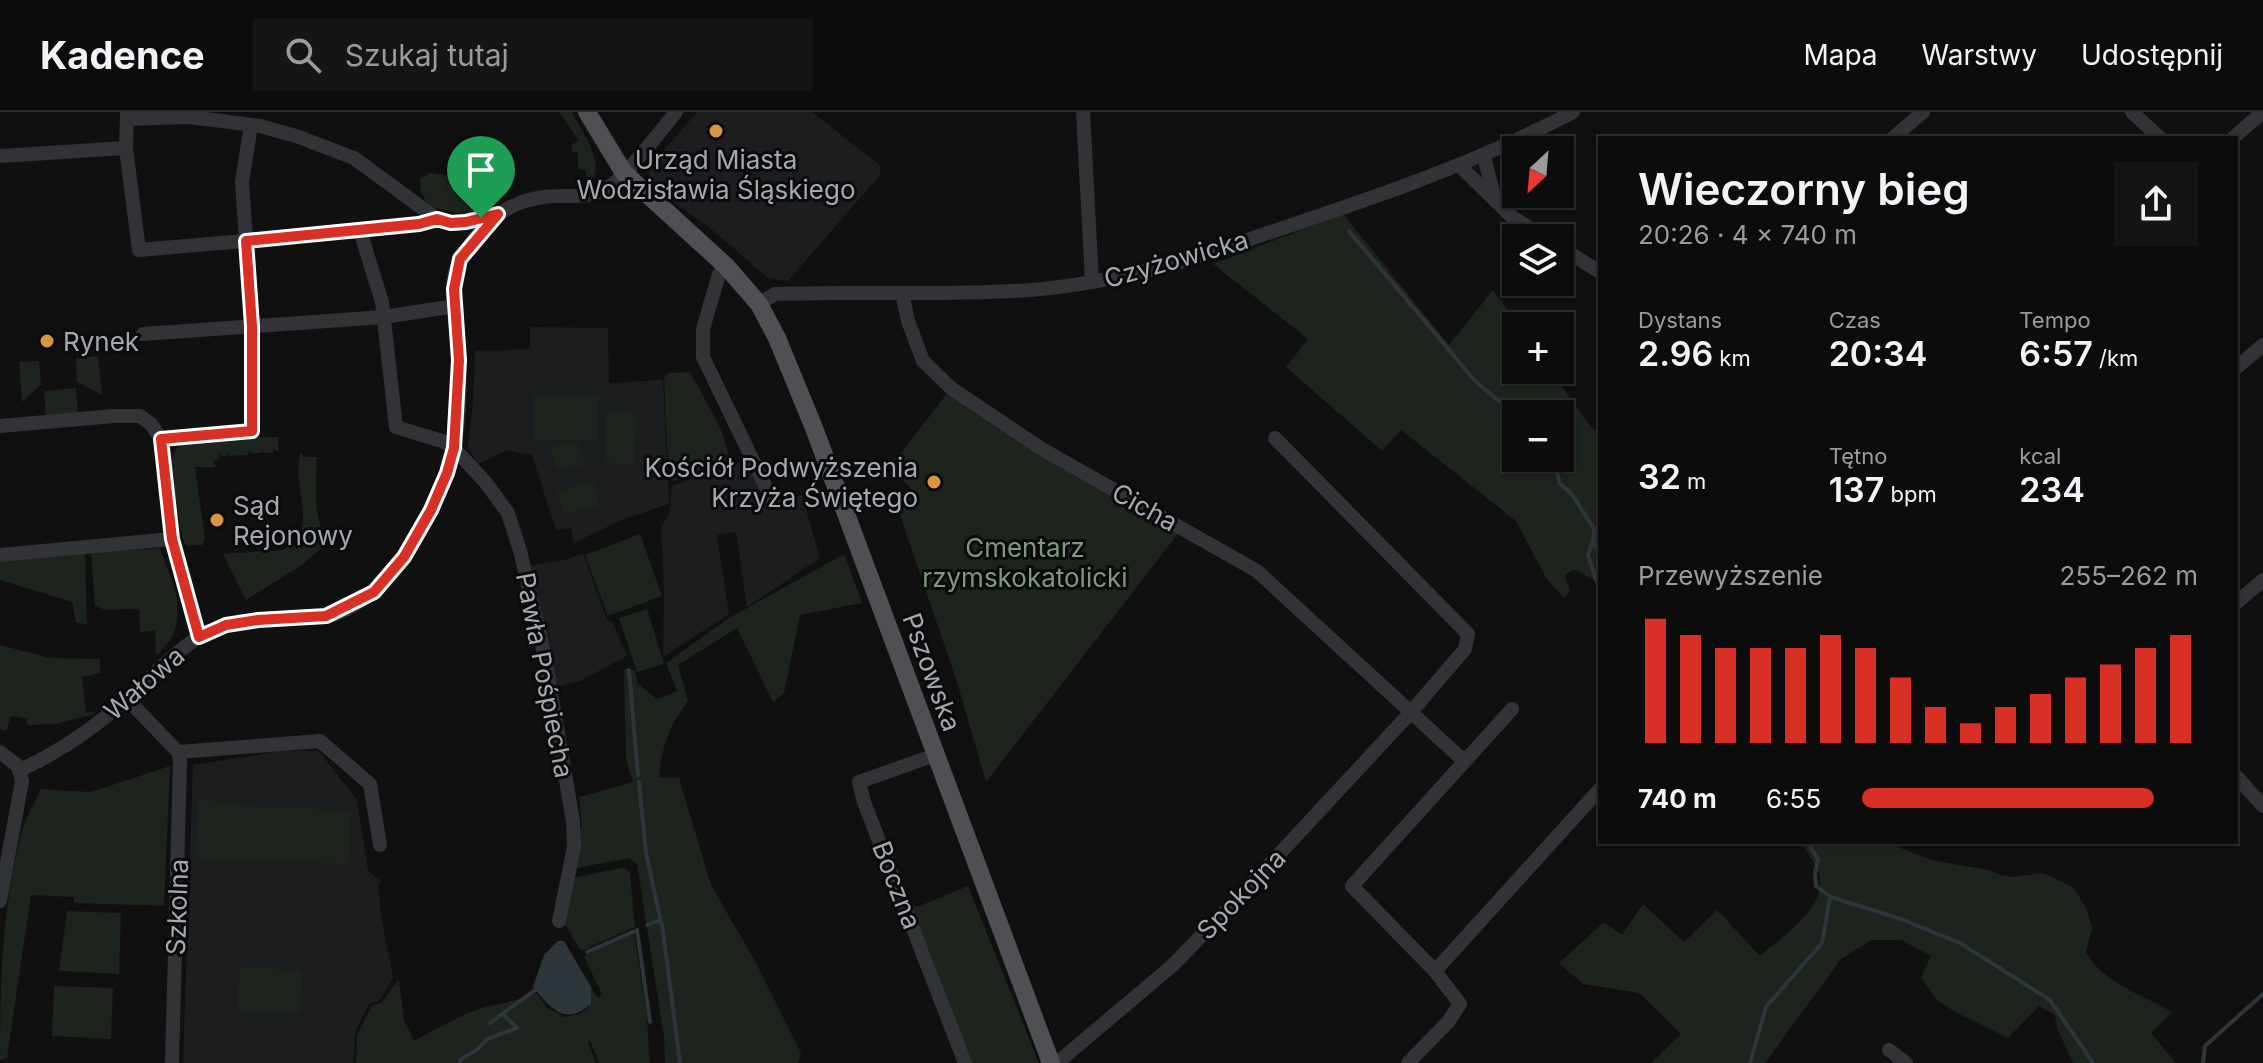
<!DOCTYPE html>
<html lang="pl">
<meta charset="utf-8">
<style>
body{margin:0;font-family:Inter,sans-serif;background:#151516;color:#f1f3f6;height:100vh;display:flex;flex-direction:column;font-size:30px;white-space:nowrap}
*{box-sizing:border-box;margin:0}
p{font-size:26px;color:#9a9b9d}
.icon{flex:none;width:44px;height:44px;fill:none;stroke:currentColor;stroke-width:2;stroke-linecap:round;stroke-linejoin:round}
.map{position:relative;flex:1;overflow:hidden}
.drawer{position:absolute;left:1598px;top:24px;width:640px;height:708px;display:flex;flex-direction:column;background:#0c0c0d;border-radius:0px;box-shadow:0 2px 6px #0004,0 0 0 2px #2c2c2e}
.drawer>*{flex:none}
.needle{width:52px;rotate:206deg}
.fabs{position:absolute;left:1502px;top:24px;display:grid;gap:16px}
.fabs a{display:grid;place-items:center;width:72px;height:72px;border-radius:0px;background:#0c0c0d;box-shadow:0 2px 6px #0004,0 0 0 2px #2c2c2e;font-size:40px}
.pin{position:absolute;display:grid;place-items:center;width:68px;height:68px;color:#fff;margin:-82px -34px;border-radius:50% 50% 50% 0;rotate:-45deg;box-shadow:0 0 8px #0007}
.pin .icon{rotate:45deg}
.round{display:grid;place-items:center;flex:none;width:84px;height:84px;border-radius:0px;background:#151516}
.headline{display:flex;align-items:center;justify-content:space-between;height:136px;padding:0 40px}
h1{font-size:44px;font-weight:600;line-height:60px}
.metrics{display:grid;grid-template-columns:repeat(3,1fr);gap:12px;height:136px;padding:8px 40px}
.metrics div{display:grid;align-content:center}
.metrics b{font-size:34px;font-weight:600}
.metrics small{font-size:22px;font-weight:400}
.metrics p{font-size:22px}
.chart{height:224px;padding:16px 40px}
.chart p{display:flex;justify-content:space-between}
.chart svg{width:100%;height:144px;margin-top:8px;stroke:#d93025;stroke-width:6}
ul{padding:0 40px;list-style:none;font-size:26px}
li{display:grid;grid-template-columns:128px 96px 1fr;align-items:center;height:60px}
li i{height:20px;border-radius:10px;background:#d93025}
header{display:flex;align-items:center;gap:48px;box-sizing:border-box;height:112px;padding:0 40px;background:#0c0c0d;border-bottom:2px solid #2c2c2e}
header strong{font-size:38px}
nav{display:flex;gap:44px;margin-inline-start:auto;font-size:28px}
.search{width:560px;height:72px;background:#151516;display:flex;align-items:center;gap:20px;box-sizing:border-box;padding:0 28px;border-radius:0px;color:#9a9b9d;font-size:30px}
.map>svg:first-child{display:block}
.built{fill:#1c1d1e}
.green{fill:#1d231d;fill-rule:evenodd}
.water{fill:#2d363a}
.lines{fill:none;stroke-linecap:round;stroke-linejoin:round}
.stream{stroke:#2d363a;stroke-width:4}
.minor{stroke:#323336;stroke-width:14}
.major{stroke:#4e5054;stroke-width:18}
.route-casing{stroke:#fff;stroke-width:16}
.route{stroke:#d93025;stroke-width:10}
.poi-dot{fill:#d99540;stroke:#0b0b0c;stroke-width:3}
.labels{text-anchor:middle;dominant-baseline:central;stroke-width:6;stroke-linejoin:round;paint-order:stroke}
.poi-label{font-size:26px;fill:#a3a9b0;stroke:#0b0b0c;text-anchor:start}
.street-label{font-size:26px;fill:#a3a9b0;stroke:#0b0b0c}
.park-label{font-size:26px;fill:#7e997c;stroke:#0b0b0c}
</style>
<header>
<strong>Kadence</strong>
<div class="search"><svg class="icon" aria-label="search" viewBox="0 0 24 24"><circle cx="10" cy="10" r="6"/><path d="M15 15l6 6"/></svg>Szukaj tutaj</div>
<nav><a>Mapa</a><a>Warstwy</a><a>Udostępnij</a></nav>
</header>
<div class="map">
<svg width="2263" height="951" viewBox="0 0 2263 951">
<rect width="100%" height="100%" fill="#101011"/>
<g class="built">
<path d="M697 0H812L881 54 880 63 788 169 768 166 710 116 669 87 653 71 648 57Z"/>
<path d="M530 215 608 216 609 271 663 268 669 392 619 409 574 431 571 416 556 418 532 343 508 338 478 352 468 336 473 290 475 239 530 237Z"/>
<path d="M741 350 754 360 763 393 802 383 820 446 747 495 736 420 717 423 729 502 663 545 664 481 661 415 669 402 672 374Z"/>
<path d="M583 441 607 508 612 509 627 544 580 569 555 575 530 454 565 448Z"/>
<path d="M282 639H319L357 688 368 759 381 769 378 771 381 803 393 866 379 889 369 892 356 918 353 951H183L193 653Z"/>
</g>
<g class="green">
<path d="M559 0H572C580 17 602 46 594 65L586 68V58L578 57V41L572 40V33L579 28Z"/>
<path d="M430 61 457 64V72L465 75 484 98 457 101 428 94 421 79 420 67Z"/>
<path d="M1343 102 1449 233 1493 178 1519 214H1516V258H1550L1591 315 1600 321V471L1573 457 1565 464 1570 478 1564 486 1546 466 1516 409 1401 318 1382 339 1286 255 1308 227 1213 152ZM1516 302H1560V346H1516Z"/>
<path d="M98 244 102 283 77 270 76 246Z"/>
<path d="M39 249 41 273 22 290 19 250Z"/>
<path d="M690 260 721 317 731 351 672 369 667 334 664 265 669 261Z"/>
<path d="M76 276 78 302 46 304 44 279Z"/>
<path d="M949 279 1180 419 986 670 957 570 900 403 911 377 890 355Z"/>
<path d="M599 282 598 328 534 329V283Z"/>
<path d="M606 300 636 301 634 352 605 351Z"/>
<path d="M278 325 279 340 273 337V341H263V338L261 341H251L249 338 248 343 229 344 228 340 226 344H222L221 341 219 347 213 349 216 355H195L205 427 202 433 186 434 182 425 170 351C173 342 176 334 185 331 207 323 254 326 278 325Z"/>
<path d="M578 331 585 353 557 357 550 335Z"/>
<path d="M300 342H303V345H317C316 377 312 402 328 431L299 455 246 488 223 442 283 438 297 430C312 405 293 371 300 342Z"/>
<path d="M593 369 599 393 564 403 557 379Z"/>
<path d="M640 422 662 484 608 504 585 443Z"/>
<path d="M160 436C174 475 194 510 156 544L155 519 140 520 139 497 105 498 95 494 91 441Z"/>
<path d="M85 442 87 513 76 510 72 490 0 468V450Z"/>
<path d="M844 442 862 491 800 503 784 581 773 590 737 516 678 553 688 589C670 613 661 636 659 666H679L711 773 755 849 801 941 798 951H665L664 925 637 752 629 746 577 756 578 719 582 717 579 685 633 670 626 648 624 557 635 558 638 572 657 587 677 579 666 551 729 506Z"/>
<path d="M647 497 664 552 637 560 619 506Z"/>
<path d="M0 533 50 546 100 547V561L82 565 86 601 97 599 91 603 55 612 27 613V607L11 604 6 619 0 617Z"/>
<path d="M170 654 164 794 74 791V785L31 783 7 946 0 948C0 871 2 791 23 716 27 703 35 690 41 677L91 680Z"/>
<path d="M198 688 240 690 241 694 351 698 349 752 196 747Z"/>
<path d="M1801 730H1885L1931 748 1989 758 2000 763 2015 765 2043 761 2073 775 2087 797 2092 816 2086 840C2104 872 2142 882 2172 900L2151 921 2176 951H2073L2057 916 2055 903 2039 894 2008 926 1955 900 1936 887 1921 865 1931 844 1901 828H1872L1841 847 1765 951H1651L1681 922 1639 881 1583 872 1559 851 1604 810 1622 823 1643 792 1684 830 1717 798 1760 844C1782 824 1826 798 1819 764 1817 753 1807 741 1801 730Z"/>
<path d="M621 756H625L630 761 635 815 581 839 564 811 573 766Z"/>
<path d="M968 774 1039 951H968L929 837 925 834 908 789 917 795Z"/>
<path d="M67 799 121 801 119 862 59 859Z"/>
<path d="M634 820 647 906 650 951H599L590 929 588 930 596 951H356L357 923 372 894 382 890 399 867 404 908 414 929C434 918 455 906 476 898 492 892 525 889 536 880L546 895 564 905 580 902 589 895 591 875 598 886 602 882 584 845 591 838Z"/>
<path d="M239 855 303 858 300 901 238 899Z"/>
<path d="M54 874 113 876 111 927 52 924Z"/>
</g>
<path class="water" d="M558 829H564L591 875V892C565 915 551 896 533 875L544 843Z"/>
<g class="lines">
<g class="stream">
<path d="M1349 119 1475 269 1516 303"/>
<path d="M1548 346 1556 357 1560 372C1577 383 1581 400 1594 416L1593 429 1600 441"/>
<path d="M1593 429 1588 443 1599 476"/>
<path d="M629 558 638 663"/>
<path d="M639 670 646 741 663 819 680 951"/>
<path d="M1808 730 1818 748 1815 761 1816 774 1831 785 1901 807 1960 831 2050 888 2093 951"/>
<path d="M647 813 660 808"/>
<path d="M587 840 637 818 650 910"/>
<path d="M490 911 535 878"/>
<path d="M459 951 461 947 477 938 487 927 517 916 504 903"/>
<path d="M1750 951 1766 895 1822 831 1830 785"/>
<path d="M2203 951 2205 934 2263 882"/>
</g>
<g class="minor">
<path d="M127 0 126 36 139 138 360 119 419 112 437 107"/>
<path d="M1083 0 1092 170"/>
<path d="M2132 0 2160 26"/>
<path d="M127 7 188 5 214 8 260 14 296 24 354 46 437 107 451 111 498 102"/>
<path d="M1893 26 1923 0"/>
<path d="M2233 26 2263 0"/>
<path d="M0 44 126 36"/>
<path d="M1484 45 1495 87"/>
<path d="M1460 54 1512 105 1546 126"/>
<path d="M360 119 382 190 396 315 442 329 454 336 486 371 508 401 521 442 545 546 573 709 574 735 559 809"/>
<path d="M1560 135 1600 160"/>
<path d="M726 154 719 162 703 217V245L773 390"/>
<path d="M902 181 908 209 923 249 951 276 1042 337 1257 459 1464 649"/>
<path d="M759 192 775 182C860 179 946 184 1031 178 1082 174 1132 163 1181 150 1314 105 1450 65 1573 0"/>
<path d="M143 222 384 205 455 194"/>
<path d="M2236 256 2263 233"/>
<path d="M0 314 114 304H140L151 312 161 327 172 427 199 525"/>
<path d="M161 327 252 319V214L242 70 251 13"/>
<path d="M0 443 172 427"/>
<path d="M2236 491 2263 468"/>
<path d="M127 587 178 640 180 649 172 951"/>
<path d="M0 640 18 654 22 669 0 789"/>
<path d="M178 640 320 629 370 672 380 733"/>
<path d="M935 643 859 670 864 690 965 951"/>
<path d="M20 658C62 639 96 615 130 584 152 564 174 541 199 525 236 502 282 510 323 505 386 496 444 392 454 335 460 307 460 274 459 245 458 215 444 170 462 144 488 105 513 84 560 84 576 84 593 85 607 76 624 67 662 17 676 0"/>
<path d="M2236 664 2263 694"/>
<path d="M1435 859 1352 774 1512 597"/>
<path d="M1889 938 1906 951"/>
<path d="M1057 951 1173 853 1245 779 1412 599 1465 537 1468 522 1275 326"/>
<path d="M1408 951 1448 910 1460 892 1435 859 1600 677"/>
</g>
<path class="major" d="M587 0 624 61 726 154 759 192 777 226 814 316 1051 951"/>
</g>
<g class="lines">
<g class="route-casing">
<path id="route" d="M498 102 460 147 454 177 459 248 454 336 447 361 431 398 404 445 374 480 326 504 258 508 226 513 199 525 172 427 161 327 252 319V214L246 129 419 112 437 107 451 111 466 110Z"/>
</g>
<use href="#route" class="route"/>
</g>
<g class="poi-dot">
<circle cx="716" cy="19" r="8"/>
<circle cx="47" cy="229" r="8"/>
<circle cx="934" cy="370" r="8"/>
<circle cx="217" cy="408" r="8"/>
</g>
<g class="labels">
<g class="poi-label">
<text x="716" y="47" text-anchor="middle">Urząd Miasta<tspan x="716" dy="30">Wodzisławia Śląskiego</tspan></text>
<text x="63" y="229">Rynek</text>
<text x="918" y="355" text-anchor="end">Kościół Podwyższenia<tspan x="918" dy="30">Krzyża Świętego</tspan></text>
<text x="233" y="393">Sąd<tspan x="233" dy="30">Rejonowy</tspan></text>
</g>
<g class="street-label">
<text transform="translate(1176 147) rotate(-16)">Czyżowicka</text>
<text transform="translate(1145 395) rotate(29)">Cicha</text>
<text transform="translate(932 560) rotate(70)">Pszowska</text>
<text transform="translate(545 563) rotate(79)">Pawła Pośpiecha</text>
<text transform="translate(144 571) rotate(-41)">Wałowa</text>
<text transform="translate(897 773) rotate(69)">Boczna</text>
<text transform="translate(1241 782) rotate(-46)">Spokojna</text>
<text transform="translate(177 795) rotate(-88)">Szkolna</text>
</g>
<g class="park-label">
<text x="1025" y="435">Cmentarz<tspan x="1025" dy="30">rzymskokatolicki</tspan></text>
</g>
</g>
</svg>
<div class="fabs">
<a><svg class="needle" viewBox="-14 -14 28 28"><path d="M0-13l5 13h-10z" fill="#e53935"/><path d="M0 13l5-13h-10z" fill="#9a9b9d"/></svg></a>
<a><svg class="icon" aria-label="layers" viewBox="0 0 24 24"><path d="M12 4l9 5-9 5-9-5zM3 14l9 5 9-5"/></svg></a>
<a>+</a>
<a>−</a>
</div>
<div class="pin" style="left:481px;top:106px;background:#1e9e55"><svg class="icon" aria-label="arrive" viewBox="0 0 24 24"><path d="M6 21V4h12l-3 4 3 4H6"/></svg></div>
<section class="drawer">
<div class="headline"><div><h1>Wieczorny bieg</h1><p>20:26 · 4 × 740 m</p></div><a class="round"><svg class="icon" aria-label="share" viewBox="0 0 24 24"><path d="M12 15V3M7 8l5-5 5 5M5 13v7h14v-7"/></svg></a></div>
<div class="metrics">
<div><p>Dystans</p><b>2.96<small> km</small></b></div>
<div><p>Czas</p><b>20:34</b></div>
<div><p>Tempo</p><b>6:57<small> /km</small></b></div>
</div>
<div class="metrics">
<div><b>32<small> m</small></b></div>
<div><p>Tętno</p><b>137<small> bpm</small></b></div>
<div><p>kcal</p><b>234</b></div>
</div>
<div class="chart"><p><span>Przewyższenie</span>255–262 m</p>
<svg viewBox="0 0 160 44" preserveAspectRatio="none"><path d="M5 44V6M15 44V11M25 44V15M35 44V15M45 44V15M55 44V11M65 44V15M75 44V24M85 44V33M95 44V38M105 44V33M115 44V29M125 44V24M135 44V20M145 44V15M155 44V11"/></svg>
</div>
<ul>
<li><b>740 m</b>6:55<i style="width:87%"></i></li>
</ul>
</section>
</div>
